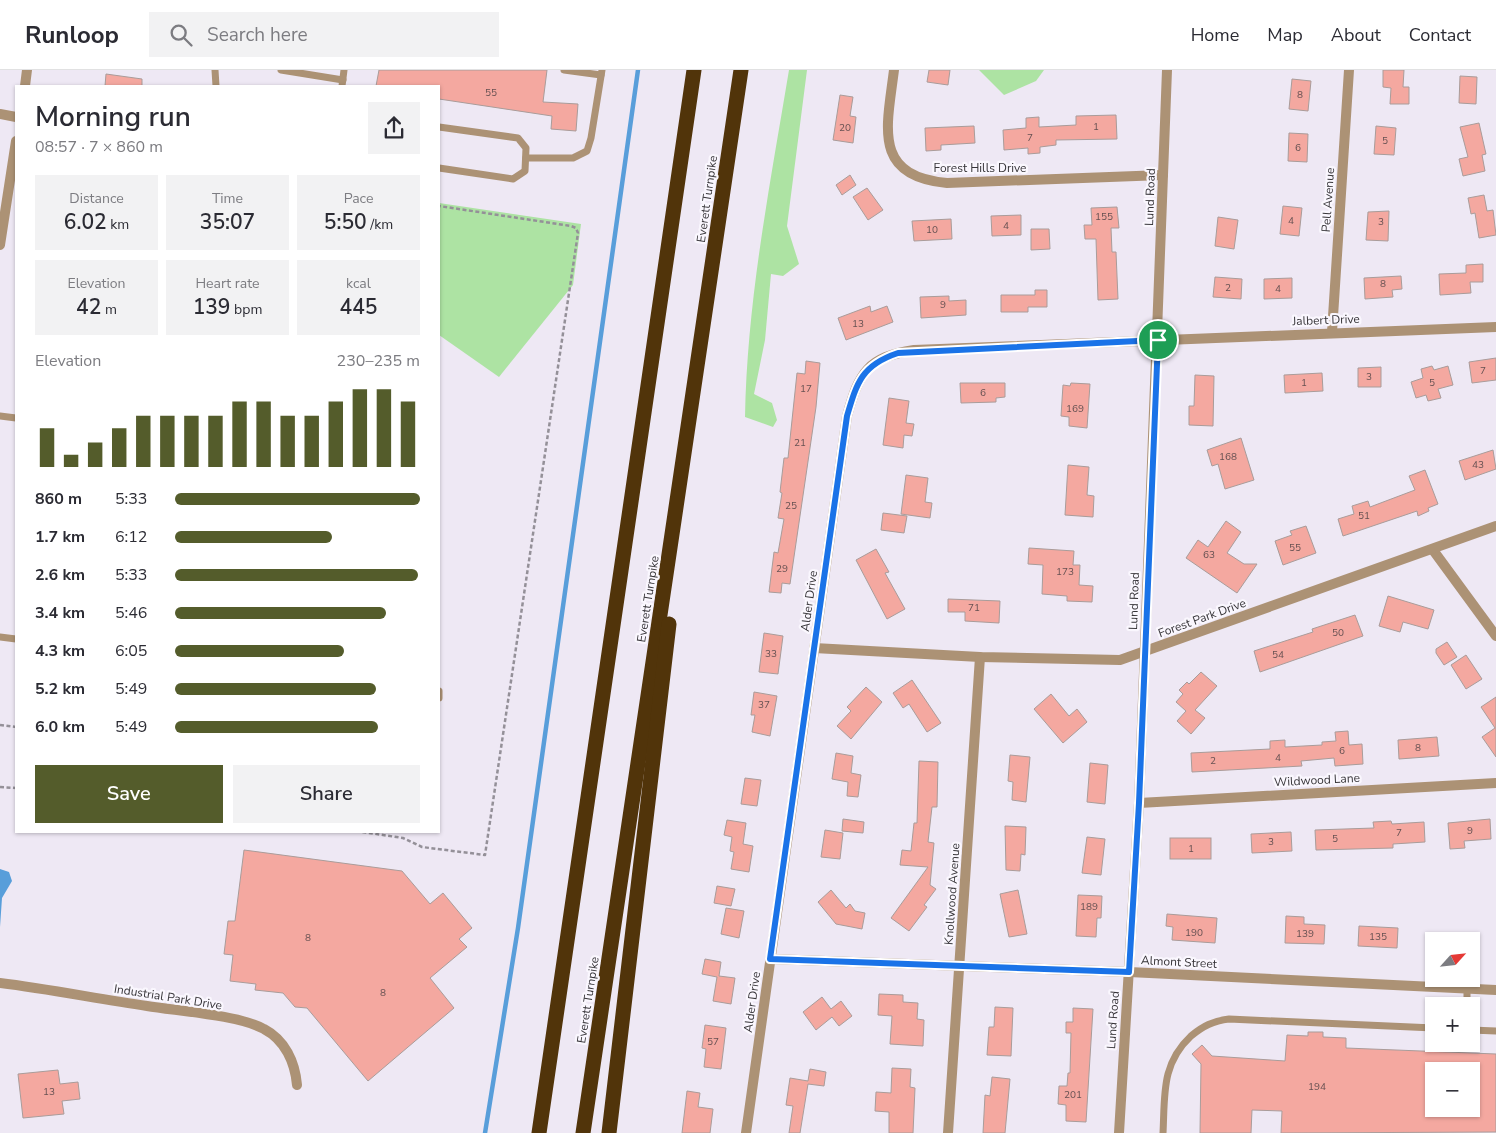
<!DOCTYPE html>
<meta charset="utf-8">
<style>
body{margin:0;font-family:"Nunito Sans",sans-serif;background:#f2f2f3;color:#2b2b33;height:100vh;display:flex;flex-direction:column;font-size:19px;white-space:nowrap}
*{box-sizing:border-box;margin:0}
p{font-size:16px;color:#7c7c81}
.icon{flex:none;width:28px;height:28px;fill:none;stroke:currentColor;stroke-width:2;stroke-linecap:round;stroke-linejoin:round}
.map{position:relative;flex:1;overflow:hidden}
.side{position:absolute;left:15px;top:15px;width:425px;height:748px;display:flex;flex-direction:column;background:#fff;border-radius:0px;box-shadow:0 1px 4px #0004}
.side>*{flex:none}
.needle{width:32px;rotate:63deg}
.controls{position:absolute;left:1425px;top:862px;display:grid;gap:10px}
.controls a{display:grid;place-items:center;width:55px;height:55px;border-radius:0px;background:#fff;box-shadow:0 1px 4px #0004;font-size:25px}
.pin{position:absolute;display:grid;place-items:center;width:42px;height:42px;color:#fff;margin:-21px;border:2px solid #fff;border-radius:50%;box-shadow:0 1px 5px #0007}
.round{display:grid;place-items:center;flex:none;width:52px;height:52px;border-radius:0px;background:#f2f2f3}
.summary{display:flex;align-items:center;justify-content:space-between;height:85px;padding:0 20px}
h1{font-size:28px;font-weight:600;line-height:38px}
.stats{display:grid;grid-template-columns:repeat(3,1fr);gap:8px;height:85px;padding:5px 20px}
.stats div{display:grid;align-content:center;border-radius:0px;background:#f2f2f3;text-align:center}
.stats b{font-size:21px;font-weight:600}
.stats small{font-size:14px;font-weight:400}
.stats p{font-size:14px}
.chart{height:140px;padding:10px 20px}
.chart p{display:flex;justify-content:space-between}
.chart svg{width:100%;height:90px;margin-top:5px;stroke:#545c2b;stroke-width:6}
.cta{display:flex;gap:10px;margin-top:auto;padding:10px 20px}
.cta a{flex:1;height:58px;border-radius:0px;background:#545c2b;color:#fff;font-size:20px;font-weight:600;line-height:58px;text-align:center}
.cta a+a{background:#f2f2f3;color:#2b2b33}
ul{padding:0 20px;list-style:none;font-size:16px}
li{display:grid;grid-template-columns:80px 60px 1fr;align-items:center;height:38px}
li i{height:12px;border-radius:6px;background:#545c2b}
header{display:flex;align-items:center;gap:30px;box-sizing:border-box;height:70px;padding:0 25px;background:#fff;border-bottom:1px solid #e1e1e2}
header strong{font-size:24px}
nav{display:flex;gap:28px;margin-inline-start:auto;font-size:18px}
.search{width:350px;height:45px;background:#f2f2f3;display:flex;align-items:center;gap:12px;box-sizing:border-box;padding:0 18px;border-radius:0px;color:#7c7c81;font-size:19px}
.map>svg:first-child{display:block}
.green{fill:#ade3a3}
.water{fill:#589eda}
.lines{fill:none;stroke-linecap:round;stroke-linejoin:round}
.stream{stroke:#589eda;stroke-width:4.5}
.building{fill:#f4a8a0;stroke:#a99c9a;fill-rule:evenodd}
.path{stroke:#949098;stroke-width:2.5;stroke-dasharray:4 2.5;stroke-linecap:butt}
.service{stroke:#ac9275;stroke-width:7}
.minor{stroke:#ac9275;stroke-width:10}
.tertiary{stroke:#ac9275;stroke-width:10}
.motorway{stroke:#51340a;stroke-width:15}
.route-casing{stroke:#fff;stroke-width:10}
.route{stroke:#1a73e8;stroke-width:6}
.labels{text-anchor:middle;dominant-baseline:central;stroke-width:4.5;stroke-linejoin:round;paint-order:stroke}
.number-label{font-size:10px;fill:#665152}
.street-label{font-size:12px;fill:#363438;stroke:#faf7fe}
</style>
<header>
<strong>Runloop</strong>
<div class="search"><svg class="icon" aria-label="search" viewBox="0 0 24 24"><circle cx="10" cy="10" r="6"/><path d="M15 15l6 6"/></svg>Search here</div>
<nav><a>Home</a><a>Map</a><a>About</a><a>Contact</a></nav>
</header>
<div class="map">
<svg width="1496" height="1063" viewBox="0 0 1496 1063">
<rect width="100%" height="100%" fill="#eee8f4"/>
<g class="green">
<path d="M789 0H807L787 156 799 194 783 206 771 204 765 270 754 324 772 333 777 350 773 357 745 347C747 230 770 115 789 0Z"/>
<path d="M979 0H1044L1036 11 1004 25Z"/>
<path d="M439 133 581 154 573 215 499 307 439 265Z"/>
</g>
<path class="water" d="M0 799 9 802 12 811 2 828 0 857Z"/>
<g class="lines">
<path class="stream" d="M485 1063 518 858 638 0"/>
</g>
<g class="building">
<path d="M379 0H547L543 32 578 34 576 61 551 59 552 46 439 29V16H376Z"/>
<path d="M929 0H950L948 15 927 12Z"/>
<path d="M1383 0H1404L1403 17H1409V34H1390L1391 18 1383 17Z"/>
<path d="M106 4 142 9V16H105Z"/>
<path d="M1460 6 1477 7 1476 34 1459 33Z"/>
<path d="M1292 9 1311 11 1308 41 1289 39Z"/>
<path d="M840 25 853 27 850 46 856 47 853 73 833 70Z"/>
<path d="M1116 45 1117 69 1056 70V75L1040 77V83L1028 84V78L1004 80 1003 60 1026 58V48L1039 47V57L1076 55V46Z"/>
<path d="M1479 53 1486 84 1482 85 1485 101 1463 106 1459 89 1468 87 1460 57Z"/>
<path d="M974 56 975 73 941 75V80L926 81 925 58Z"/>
<path d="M1376 56 1396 58 1394 85 1374 84Z"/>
<path d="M1289 63 1308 64 1307 92 1288 91Z"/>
<path d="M850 105 856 115 842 125 836 115Z"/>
<path d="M867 118 883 140 868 150 853 127Z"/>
<path d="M1484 125 1487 141 1493 140 1496 165 1479 168 1475 143 1471 144 1468 128Z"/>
<path d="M1283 136 1302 138 1299 166 1280 164Z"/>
<path d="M1117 137 1119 158H1111L1112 182H1116L1118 229 1098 230 1096 169H1085L1084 155H1092L1091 138Z"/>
<path d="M1389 141 1388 171 1366 170 1368 142Z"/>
<path d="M1021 145V165L992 166 991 146Z"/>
<path d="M1218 147 1238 150 1234 179 1215 176Z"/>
<path d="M951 149 952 169 914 171 912 151Z"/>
<path d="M1031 159H1049L1050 179 1031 180Z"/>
<path d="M1483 194V212H1470L1471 223 1440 225 1439 204 1466 203V195Z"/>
<path d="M1401 206 1402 219 1392 220 1393 227 1365 229 1364 208Z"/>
<path d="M1215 207 1242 209 1241 229 1213 227Z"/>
<path d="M1292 208V228L1264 229V209Z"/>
<path d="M1035 220H1047V237H1028V242H1001V225H1035Z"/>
<path d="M949 226V231L966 230V245L921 248 920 227Z"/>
<path d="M870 236 871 242 887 236 893 252 846 270 838 248Z"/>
<path d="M1496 288V310L1472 313 1469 292Z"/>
<path d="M806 291 820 293 816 337 790 514 782 513 781 523 769 522 774 482 778 483 784 449 778 448 782 423 780 422 784 388H788L797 303 805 304Z"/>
<path d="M1432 296 1434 300 1448 296 1453 315 1438 319 1441 328 1428 331 1426 325 1416 328 1411 312 1423 308 1421 299Z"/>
<path d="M1381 297V317H1358V298Z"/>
<path d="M1322 303 1323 321 1285 323 1284 305Z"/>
<path d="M1195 305 1214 306 1213 356 1189 355V336H1194Z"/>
<path d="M960 313H1005V327L996 328V332L961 333Z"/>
<path d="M1071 313 1090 314 1087 358 1069 356V347L1061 346 1063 315 1070 316Z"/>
<path d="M889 328 909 331 906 353 914 354 912 366 904 365 903 378 883 375Z"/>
<path d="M1241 368 1254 410 1225 419 1218 394 1212 396 1207 380Z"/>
<path d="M1493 380 1496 399 1465 410 1459 391Z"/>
<path d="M1068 395 1089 397 1087 425 1094 426 1093 447 1065 445Z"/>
<path d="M1425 400 1438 434 1428 438 1429 441 1418 446 1417 441 1343 466 1338 449 1354 444 1352 436 1368 431 1370 437 1415 420 1409 406Z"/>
<path d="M906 405 928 408 925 432 932 433 930 448 901 444Z"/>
<path d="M883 443 907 446 904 463 881 460Z"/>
<path d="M1226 451 1241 462 1227 483 1244 494H1257L1237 523 1186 488 1198 470 1208 477Z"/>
<path d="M1306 456 1316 483 1283 495 1275 471 1292 465 1290 461Z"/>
<path d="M1029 478 1074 481 1073 495H1080L1079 515 1093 516 1092 532 1067 531V526L1042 524 1043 495 1028 494Z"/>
<path d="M876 479 889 502 885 503 905 539 887 549 856 490Z"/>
<path d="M1388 526 1434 540 1428 559 1403 552 1400 562 1379 556Z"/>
<path d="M948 529 1000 531 999 553 965 551V542H948Z"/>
<path d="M1355 545 1363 566 1260 602 1254 581 1313 562 1312 559Z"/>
<path d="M764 563 783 566 778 604 759 602Z"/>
<path d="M1447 572 1457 587 1444 595 1436 583V579Z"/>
<path d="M1466 585 1482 609 1466 619 1451 595Z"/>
<path d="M1201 602 1217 616 1195 640 1205 648 1191 664 1177 651 1186 641 1176 632 1183 624 1179 620 1187 612 1189 614Z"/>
<path d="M912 610 941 653 927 662 909 634 903 638 893 623Z"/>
<path d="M866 617 882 632 851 669 837 656 851 641 847 637Z"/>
<path d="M754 622 777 626 770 666 752 662 755 645H751Z"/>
<path d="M1051 624 1069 646 1077 639 1087 652 1063 673 1034 639Z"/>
<path d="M1496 627V687L1482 667 1495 658 1481 637Z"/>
<path d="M1348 661 1349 675 1362 674 1363 694 1335 696 1334 688 1301 691 1302 696 1192 702 1191 683 1270 679V671L1285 670V677L1322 675V672L1336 671 1335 662Z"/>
<path d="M1437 667 1439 686 1399 689 1398 670Z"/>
<path d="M836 683 853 686 851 703 861 705 858 727 847 726 848 712 832 709Z"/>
<path d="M1010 685 1030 687 1026 732 1012 730 1013 712 1008 711Z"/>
<path d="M919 691 938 692 937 737H932L928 772 934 773 930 815 936 819 924 835 927 837 909 861 891 848 928 797 900 795 902 780 911 781 914 753H917Z"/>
<path d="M1090 693 1108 695 1105 734 1087 732Z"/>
<path d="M745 708 761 710 757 736 741 734Z"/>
<path d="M843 749 864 752 863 763 842 761Z"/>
<path d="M1490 749 1491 769 1464 771 1465 778 1450 779 1448 753Z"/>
<path d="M727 750 746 753 743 774 753 776 749 802 731 799 734 782 730 781 732 767 724 765Z"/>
<path d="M1391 751 1392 754 1424 752 1425 772 1393 774V778L1316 780 1315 760 1374 758 1373 752Z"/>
<path d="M1005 756 1026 757 1025 785 1021 784 1020 801 1006 800Z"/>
<path d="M825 760 843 763 840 789 821 787Z"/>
<path d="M1291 762 1292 781 1252 783 1251 764Z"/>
<path d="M1087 767 1105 769 1101 805 1082 803Z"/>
<rect x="1170" y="768" width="41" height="21"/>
<path d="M244 780 402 801 430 834 443 823 472 858 459 869 467 877 430 908 454 938 368 1011 307 938 295 937 283 923 255 920 256 914 230 911 233 885 224 884 228 851H235Z"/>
<path d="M717 816 735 819 731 836 714 833Z"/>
<path d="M831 820 846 838 850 834 855 841 865 843 862 859 836 854 818 832Z"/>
<path d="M1018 820 1027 864 1009 867 1000 824Z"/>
<path d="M1078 825 1102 826 1101 848H1097L1096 867 1076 866Z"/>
<path d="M726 838 744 841 739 868 721 864Z"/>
<path d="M1167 844 1217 848 1215 873 1172 870 1173 857 1166 856Z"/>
<path d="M1286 846 1304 847V854L1325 855 1324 874 1285 873Z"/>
<path d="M1359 856 1398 858 1397 878 1358 876Z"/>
<path d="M705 889 721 892 719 906 735 908 731 934 713 931 717 907 702 904Z"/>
<path d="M879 924 903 925V932L918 933 917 949 924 950 923 976 890 974 892 946 878 945Z"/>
<path d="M822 927 831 939 841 931 852 946 839 956 832 947 816 960 803 942Z"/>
<path d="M995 937 1013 938 1011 986 987 985 989 957H994Z"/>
<path d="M1073 938 1093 939 1086 1052 1066 1051V1035L1058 1034 1059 1016H1067L1068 1003H1070L1071 963H1066V952H1073Z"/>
<path d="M705 955 726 958 721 999 704 997 706 979 702 978Z"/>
<path d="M1308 962H1323V967L1346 968V978L1496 984V1062L1281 1063 1282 1041 1252 1040 1251 1063H1200L1201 994 1192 984 1202 975 1212 986 1285 991 1287 965 1308 966ZM1434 1001H1471V1039H1434Z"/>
<path d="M892 998 911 999 910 1017 915 1018 913 1063H889V1042L875 1041 876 1022 891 1023Z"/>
<path d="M810 999 826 1002 824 1016 808 1014 800 1063H789L793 1036 786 1035 790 1008 808 1011Z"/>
<path d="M58 1000 60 1014 78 1012 80 1029 62 1031 64 1044 23 1048 18 1004Z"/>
<path d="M992 1007 1010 1009 1005 1063H983L985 1025 990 1026Z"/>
<path d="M687 1021 700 1023 698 1037 713 1039 710 1063H682Z"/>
</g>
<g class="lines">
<g class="path">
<path d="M0 655 16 657"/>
<path d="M0 717 16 718"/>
<path d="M356 761 403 768 422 777 485 785 578 163 576 158 571 156 439 136"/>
</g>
<g class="service">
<path d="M215 0 216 16"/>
<path d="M281 0 343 10"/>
<path d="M564 0 601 5"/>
<path d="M342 16 344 0"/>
<path d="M439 57 518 68 526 78 525 101 513 109 439 98"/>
<path d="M526 88H573L587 81 591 68 602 0"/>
<path d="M0 346 16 348"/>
<path d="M0 567 16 569"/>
<path d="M439 621V628"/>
<path d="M1467 936V918"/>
<path d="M1471 960 1496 961"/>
<path d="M1163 1063C1165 1025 1161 994 1191 966 1203 956 1213 951 1229 949L1434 958"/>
</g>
<g class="minor">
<path d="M894 0C887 57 872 106 947 113L1163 105"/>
<path d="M0 44 16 47"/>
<path d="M1332 262 1349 0"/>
<path d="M1433 480 1496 566"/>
<path d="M814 578 980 587 1120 590 1496 456"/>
<path d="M1139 733 1496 713"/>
<path d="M771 889 1129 902"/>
<path d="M0 913C49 919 98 929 147 936 177 941 239 945 264 959 285 970 295 992 297 1015"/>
<path d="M746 1063 847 346C859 303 867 287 914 280L1496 257"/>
<path d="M948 1063 980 587"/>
</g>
<g class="tertiary">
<path d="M25 16 27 0"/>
<path d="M0 175 16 71"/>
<path d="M1129 902 1496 920"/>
<path d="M1119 1063 1139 733 1167 0"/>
</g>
<g class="motorway">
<path d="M539 1063 694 0"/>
<path d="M583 1063 741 0"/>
<path d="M609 1063 669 554"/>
</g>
</g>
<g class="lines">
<g class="route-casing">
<path id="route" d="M1158 270 1139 733 1129 902 770 889 847 346C857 312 862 295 898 283Z"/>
</g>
<use href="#route" class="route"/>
</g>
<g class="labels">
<g class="number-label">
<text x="491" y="23">55</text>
<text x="1300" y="25">8</text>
<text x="1096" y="57">1</text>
<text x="845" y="58">20</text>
<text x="1030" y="68">7</text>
<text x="1385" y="71">5</text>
<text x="1298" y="78">6</text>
<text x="1104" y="147">155</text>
<text x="1291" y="151">4</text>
<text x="1381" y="152">3</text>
<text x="1006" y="156">4</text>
<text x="932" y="160">10</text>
<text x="1383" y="214">8</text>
<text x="1228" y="218">2</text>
<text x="1278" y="219">4</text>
<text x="943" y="235">9</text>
<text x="858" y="254">13</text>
<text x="1483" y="301">7</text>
<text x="1369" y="307">3</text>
<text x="1304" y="313">1</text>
<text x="1432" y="313">5</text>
<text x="806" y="319">17</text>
<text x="983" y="323">6</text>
<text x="1075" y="339">169</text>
<text x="800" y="373">21</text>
<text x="1228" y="387">168</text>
<text x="1478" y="395">43</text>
<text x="791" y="436">25</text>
<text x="1364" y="446">51</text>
<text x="1295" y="478">55</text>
<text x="1209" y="485">63</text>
<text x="782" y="499">29</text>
<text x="1065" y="502">173</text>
<text x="974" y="538">71</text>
<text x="1338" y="563">50</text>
<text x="771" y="584">33</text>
<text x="1278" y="585">54</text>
<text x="764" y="635">37</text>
<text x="1418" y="678">8</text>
<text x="1342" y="681">6</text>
<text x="1278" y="688">4</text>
<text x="1213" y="691">2</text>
<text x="1470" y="761">9</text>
<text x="1399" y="763">7</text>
<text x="1335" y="769">5</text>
<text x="1271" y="772">3</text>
<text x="1191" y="779">1</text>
<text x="1089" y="837">189</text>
<text x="1194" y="863">190</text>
<text x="1305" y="864">139</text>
<text x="1378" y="867">135</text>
<text x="308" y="868">8</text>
<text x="383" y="923">8</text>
<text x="713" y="972">57</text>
<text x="1317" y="1017">194</text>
<text x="49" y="1022">13</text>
<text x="1073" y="1025">201</text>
</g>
<g class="street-label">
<text x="980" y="98">Forest Hills Drive</text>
<text transform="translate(1150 127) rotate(-88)">Lund Road</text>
<text transform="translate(707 129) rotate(-82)">Everett Turnpike</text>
<text transform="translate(1328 130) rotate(-86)">Pell Avenue</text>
<text transform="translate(1326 250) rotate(-2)">Jalbert Drive</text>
<text transform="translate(648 529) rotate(-81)">Everett Turnpike</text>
<text transform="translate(809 531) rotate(-82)">Alder Drive</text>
<text transform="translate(1134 531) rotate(-88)">Lund Road</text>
<text transform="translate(1202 548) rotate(-20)">Forest Park Drive</text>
<text transform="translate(1317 710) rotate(-3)">Wildwood Lane</text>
<text transform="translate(952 824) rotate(-86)">Knollwood Avenue</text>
<text transform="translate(1179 892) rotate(3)">Almont Street</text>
<text transform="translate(168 927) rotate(9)">Industrial Park Drive</text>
<text transform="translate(588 930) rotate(-81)">Everett Turnpike</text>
<text transform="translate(752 932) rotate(-82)">Alder Drive</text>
<text transform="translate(1113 950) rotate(-86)">Lund Road</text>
</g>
</g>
</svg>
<div class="controls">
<a><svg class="needle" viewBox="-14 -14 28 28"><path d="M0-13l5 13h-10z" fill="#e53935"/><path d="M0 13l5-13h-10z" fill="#7c7c81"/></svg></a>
<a>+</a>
<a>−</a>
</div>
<div class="pin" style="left:1158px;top:270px;background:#1e9e55"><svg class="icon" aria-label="arrive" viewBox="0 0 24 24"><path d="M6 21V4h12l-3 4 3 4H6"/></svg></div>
<section class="side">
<div class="summary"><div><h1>Morning run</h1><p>08:57 · 7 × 860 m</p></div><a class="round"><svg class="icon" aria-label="share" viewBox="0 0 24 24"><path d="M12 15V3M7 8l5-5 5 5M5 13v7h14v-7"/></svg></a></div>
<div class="stats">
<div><p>Distance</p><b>6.02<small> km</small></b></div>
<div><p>Time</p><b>35:07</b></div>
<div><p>Pace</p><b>5:50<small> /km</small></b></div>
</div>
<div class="stats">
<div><p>Elevation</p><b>42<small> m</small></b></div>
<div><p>Heart rate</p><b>139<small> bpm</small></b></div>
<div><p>kcal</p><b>445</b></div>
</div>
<div class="chart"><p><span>Elevation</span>230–235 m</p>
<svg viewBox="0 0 160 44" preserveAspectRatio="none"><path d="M5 44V25M15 44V38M25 44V32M35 44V25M45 44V19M55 44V19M65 44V19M75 44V19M85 44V12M95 44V12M105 44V19M115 44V19M125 44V12M135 44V6M145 44V6M155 44V12"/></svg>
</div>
<ul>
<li><b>860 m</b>5:33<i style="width:100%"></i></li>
<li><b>1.7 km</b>6:12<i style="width:64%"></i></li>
<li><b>2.6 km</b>5:33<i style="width:99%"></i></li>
<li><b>3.4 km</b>5:46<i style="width:86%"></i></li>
<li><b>4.3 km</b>6:05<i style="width:69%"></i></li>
<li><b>5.2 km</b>5:49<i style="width:82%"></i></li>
<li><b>6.0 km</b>5:49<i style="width:83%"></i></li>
</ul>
<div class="cta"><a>Save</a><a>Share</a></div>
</section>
</div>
